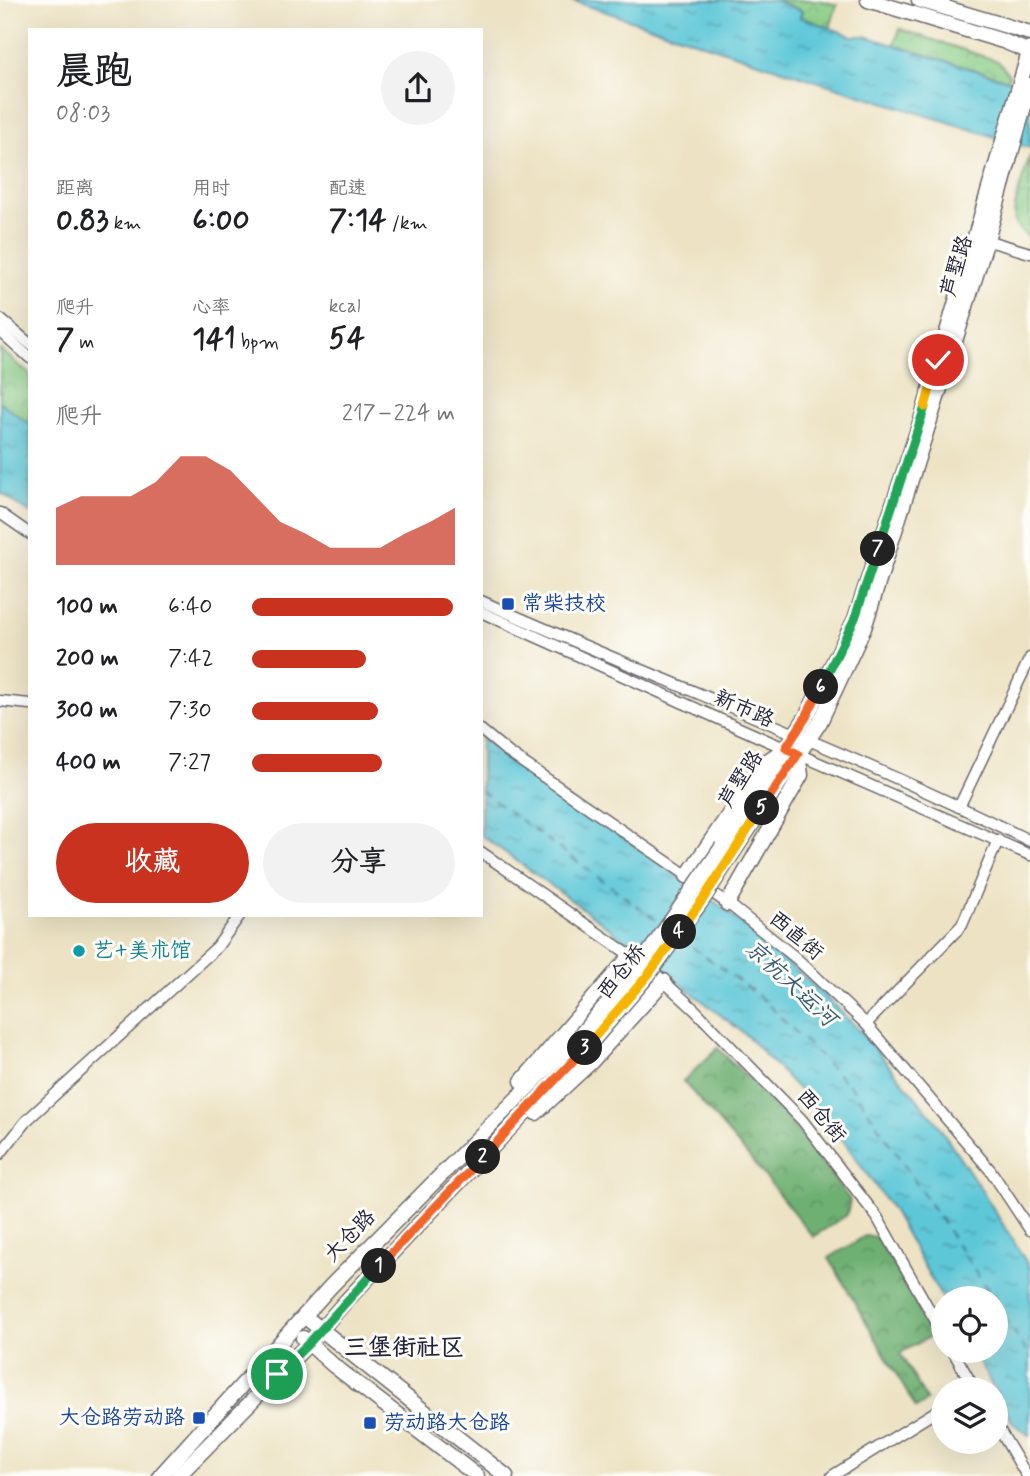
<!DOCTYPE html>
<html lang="zh">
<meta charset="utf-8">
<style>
body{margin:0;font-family:Mynerve,"LXGW WenKai TC",sans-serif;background:#f2f2f2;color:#202124;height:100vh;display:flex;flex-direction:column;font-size:26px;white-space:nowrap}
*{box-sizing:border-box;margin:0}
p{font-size:23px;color:#757577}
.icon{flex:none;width:38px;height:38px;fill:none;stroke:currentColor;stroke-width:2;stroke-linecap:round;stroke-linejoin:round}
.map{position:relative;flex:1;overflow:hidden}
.sheet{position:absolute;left:28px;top:28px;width:455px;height:889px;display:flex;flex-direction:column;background:#fff;border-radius:0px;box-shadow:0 7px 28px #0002}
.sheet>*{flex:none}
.buttons{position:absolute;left:931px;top:1286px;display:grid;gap:14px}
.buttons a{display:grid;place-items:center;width:77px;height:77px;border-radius:50%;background:#fff;box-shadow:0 7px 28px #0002;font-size:35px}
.pin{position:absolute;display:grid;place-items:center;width:60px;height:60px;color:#fff;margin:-30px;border:4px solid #fff;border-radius:50%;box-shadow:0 2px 7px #0007}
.km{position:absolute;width:35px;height:35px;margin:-18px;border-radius:50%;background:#222;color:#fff;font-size:19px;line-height:35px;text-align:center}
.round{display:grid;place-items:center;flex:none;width:74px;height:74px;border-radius:37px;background:#f2f2f2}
.headline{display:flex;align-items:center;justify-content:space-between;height:119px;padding:0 28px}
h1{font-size:38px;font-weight:700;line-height:52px}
.figures{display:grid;grid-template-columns:repeat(3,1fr);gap:10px;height:119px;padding:7px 28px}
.figures div{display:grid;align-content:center}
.figures b{font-size:30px;font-weight:700}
.figures small{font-size:19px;font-weight:400}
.figures p{font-size:19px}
.chart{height:196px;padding:14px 28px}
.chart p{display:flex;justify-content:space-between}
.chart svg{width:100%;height:126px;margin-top:7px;fill:#c8321e;opacity:.7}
.button{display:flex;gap:14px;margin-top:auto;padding:14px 28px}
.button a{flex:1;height:80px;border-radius:42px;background:#c8321e;color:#fff;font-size:28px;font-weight:700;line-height:80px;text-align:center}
.button a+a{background:#f2f2f2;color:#202124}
ul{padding:0 28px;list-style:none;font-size:23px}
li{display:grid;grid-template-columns:112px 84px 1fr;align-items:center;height:52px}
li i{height:18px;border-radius:9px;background:#c8321e}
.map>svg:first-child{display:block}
.forest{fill:url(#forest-crowns);stroke:#486956;stroke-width:2}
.park{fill:url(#park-crowns);stroke:#557760;stroke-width:2}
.water{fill:url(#water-ripples);stroke:#40748a;stroke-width:2}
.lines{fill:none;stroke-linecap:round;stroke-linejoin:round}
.ferry{stroke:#375c72;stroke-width:2;stroke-dasharray:9 7;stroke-linecap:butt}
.minor-casing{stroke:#69666b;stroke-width:13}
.major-casing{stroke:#69666b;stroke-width:17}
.minor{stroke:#fff;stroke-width:10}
.major{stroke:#fff;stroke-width:14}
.major-bridge-casing{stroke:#69666b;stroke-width:17;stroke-linecap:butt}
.major-bridge{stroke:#fff;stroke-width:14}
.split-1-casing{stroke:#fff;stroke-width:14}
.split-2-casing{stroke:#fff;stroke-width:14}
.split-3-casing{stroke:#fff;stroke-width:14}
.split-4-casing{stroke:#fff;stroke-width:14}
.split-5-casing{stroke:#fff;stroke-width:14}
.split-6-casing{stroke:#fff;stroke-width:14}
.split-7-casing{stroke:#fff;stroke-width:14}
.split-8-casing{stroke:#fff;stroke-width:14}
.split-9-casing{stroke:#fff;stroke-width:14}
.split-1{stroke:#22a559;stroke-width:9}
.split-2{stroke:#f0652b;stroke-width:9}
.split-3{stroke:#f0652b;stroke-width:9}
.split-4{stroke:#f5b400;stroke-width:9}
.split-5{stroke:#f5b400;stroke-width:9}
.split-6{stroke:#f0652b;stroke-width:9}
.split-7{stroke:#22a559;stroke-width:9}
.split-8{stroke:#22a559;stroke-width:9}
.split-9{stroke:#f5b400;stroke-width:9}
.transit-dot{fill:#1a4fb4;stroke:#fdfcf7;stroke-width:2.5}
.culture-dot{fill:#0f9aa8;stroke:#fdfcf7;stroke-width:2.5}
.labels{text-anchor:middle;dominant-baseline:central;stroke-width:6;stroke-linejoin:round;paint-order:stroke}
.street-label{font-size:21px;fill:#22223b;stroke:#fdfcf7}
.transit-label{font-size:21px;fill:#164399;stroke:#fdfcf7;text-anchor:start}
.culture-label{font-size:21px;fill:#0d838f;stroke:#fdfcf7;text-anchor:start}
.water-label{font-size:23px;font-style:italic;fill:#375c72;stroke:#fdfcf7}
.quarter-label{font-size:24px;font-weight:bold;fill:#22223b;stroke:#fdfcf7}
</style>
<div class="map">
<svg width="1030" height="1476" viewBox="0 0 1030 1476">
<defs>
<pattern id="forest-crowns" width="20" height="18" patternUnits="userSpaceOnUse" patternTransform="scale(1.75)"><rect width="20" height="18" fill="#6eb072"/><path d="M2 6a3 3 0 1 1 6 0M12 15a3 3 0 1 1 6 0" fill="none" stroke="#5a8f5f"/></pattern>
<pattern id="park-crowns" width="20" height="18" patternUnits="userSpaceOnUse" patternTransform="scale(1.75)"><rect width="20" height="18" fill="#88cc85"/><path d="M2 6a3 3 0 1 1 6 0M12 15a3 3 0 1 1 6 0" fill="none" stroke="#75af74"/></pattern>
<pattern id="water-ripples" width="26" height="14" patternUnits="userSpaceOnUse" patternTransform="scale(1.75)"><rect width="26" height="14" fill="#5dc7d8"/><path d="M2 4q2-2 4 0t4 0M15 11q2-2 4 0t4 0" fill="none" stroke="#4ca1b0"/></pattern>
</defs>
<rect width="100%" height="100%" fill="#fdfcf7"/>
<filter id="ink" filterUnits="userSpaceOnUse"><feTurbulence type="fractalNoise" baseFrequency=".0143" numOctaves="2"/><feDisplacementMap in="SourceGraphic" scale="14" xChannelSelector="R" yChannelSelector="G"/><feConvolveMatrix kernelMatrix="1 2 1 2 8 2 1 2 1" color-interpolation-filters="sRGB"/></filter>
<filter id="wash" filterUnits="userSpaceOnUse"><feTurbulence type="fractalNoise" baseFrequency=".00686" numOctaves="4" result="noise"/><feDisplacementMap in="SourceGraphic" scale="28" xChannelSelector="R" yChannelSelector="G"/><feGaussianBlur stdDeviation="1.57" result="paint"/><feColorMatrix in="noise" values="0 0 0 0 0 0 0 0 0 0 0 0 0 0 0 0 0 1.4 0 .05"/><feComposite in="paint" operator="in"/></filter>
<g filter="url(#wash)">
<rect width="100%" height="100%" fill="#ede3c4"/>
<g class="forest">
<path d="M718 1048 788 1119 850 1200 847 1215 813 1237 754 1163 683 1081Z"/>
<path d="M865 1236 876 1237 914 1299 931 1336 900 1353 927 1401 916 1408 829 1258Z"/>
</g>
<g class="park">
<path d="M775 0H819L837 5 830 28 800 17 802 11Z"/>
<path d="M900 29 998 61 1009 75 1008 80 894 45Z"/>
<path d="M1030 155V238C1024 234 1017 229 1015 222 1011 207 1026 170 1030 155Z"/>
<path d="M0 349 30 375V425L0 402Z"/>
</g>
<g class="water">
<path d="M570 0H775L802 11 800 17 852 36H865L1030 87V148L807 78Z"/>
<path d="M0 402 30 425V513L0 492Z"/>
<path d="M481 738 722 907 817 988 861 1032 935 1120 983 1192 1030 1268V1436L1013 1423 973 1351H996V1298L943 1300 893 1211 830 1122 746 1035 604 924 481 835Z"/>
</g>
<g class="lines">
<g class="ferry">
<path d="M481 791 662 924"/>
<path d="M680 938 758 995 854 1090 993 1298"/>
<path d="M996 1303 1030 1357"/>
</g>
</g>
</g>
<g filter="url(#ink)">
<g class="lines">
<g class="minor-casing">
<g id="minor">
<path d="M982 239 1030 253"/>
<path d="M0 319 30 344"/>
<path d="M0 331 30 358"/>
<path d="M0 513 30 534"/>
<path d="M481 601C664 682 851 752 1030 841"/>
<path d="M481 612 766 740 1030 855"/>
<path d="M0 701 30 704"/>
<path d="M481 730 509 753 730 905 796 958 866 1024 991 1171 1030 1230"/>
<path d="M959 807 1030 658"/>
<path d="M481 852 634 958"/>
<path d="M658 976 695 1010 802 1120 877 1217 943 1334"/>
<path d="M866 1024 962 925 998 840"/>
<path d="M0 1154 26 1121 217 947 240 915"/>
<path d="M953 1351 975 1390"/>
<path d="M996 1424 1027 1476"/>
<path d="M832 1476 943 1407"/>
</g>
</g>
<g class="major-casing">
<g id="major">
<path d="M868 0 1003 41 1030 52"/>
<path d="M919 0 1030 33"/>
<path d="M722 847 806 717 855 619 923 414 1030 49"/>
<path d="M732 854 820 722 864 628 987 240 1030 85"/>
<path d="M687 876 764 763 779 753"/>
<path d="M727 904 801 775 798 754"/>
<path d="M522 1081 631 955"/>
<path d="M536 1113 591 1062 664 981"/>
<path d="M304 1316 506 1476"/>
<path d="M303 1338 333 1365 477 1476"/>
<path d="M160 1476 331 1286 580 1035"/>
<path d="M178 1476 309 1343 346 1301 589 1045"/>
</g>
</g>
<use href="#minor" class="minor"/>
<use href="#major" class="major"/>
<g class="major-bridge-casing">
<g id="major-bridge">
<path d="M580 1035 639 967 722 847"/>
<path d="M589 1045 648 975 703 899 732 854"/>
</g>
</g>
<use href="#major-bridge" class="major-bridge"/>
</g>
</g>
<g class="lines" filter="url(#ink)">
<g class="split-1-casing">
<path id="split-1" d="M277 1374 309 1343 379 1266"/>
</g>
<g class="split-2-casing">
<path id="split-2" d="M379 1266 483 1157"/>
</g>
<g class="split-3-casing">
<path id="split-3" d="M483 1157 585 1048"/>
</g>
<g class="split-4-casing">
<path id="split-4" d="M585 1048 648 975 679 932"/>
</g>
<g class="split-5-casing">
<path id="split-5" d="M679 932 703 899 762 808"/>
</g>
<g class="split-6-casing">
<path id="split-6" d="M762 808 798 754 786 748 806 717 821 687"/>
</g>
<g class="split-7-casing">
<path id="split-7" d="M821 687 855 618 878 549"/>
</g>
<g class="split-8-casing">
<path id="split-8" d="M878 549 925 407"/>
</g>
<g class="split-9-casing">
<path id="split-9" d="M925 407 938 360"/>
</g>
<use href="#split-1" class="split-1"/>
<use href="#split-2" class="split-2"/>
<use href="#split-3" class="split-3"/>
<use href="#split-4" class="split-4"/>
<use href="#split-5" class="split-5"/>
<use href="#split-6" class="split-6"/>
<use href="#split-7" class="split-7"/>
<use href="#split-8" class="split-8"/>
<use href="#split-9" class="split-9"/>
</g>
<g class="transit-dot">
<rect x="501" y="597" width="14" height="14" rx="3.5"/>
<rect x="192" y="1411" width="14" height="14" rx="3.5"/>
<rect x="363" y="1416" width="14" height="14" rx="3.5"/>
</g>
<circle class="culture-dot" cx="79" cy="951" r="7"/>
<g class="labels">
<g class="street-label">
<text transform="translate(957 266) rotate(-73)">芦墅路</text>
<text transform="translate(744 709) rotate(24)">新市路</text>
<text transform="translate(741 779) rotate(-57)">芦墅路</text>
<text transform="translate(796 936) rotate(40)">西直街</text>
<text transform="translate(622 972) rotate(-51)">西仓桥</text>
<text transform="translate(821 1116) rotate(50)">西仓街</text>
<text transform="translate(350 1236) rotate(-46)">大仓路</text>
</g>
<g class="transit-label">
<text x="522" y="604">常柴技校</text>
<text x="185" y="1418" text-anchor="end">大仓路劳动路</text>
<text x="384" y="1423">劳动路大仓路</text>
</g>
<g class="culture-label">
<text x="93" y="951">艺+美术馆</text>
</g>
<g class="water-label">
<text transform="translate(790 984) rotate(43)">京杭大运河</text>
</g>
<g class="quarter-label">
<text x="404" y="1348">三堡街社区</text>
</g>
</g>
</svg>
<div class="buttons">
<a><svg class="icon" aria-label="locate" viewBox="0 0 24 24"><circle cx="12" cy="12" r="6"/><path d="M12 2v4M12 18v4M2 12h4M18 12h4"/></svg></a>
<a><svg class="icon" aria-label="layers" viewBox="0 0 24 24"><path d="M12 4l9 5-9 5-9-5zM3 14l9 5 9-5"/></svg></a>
</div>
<div class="pin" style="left:277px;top:1374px;background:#1e9e55"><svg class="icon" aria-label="arrive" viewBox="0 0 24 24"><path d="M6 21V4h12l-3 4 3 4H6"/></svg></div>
<div class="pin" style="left:938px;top:360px;background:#d93025"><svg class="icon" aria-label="check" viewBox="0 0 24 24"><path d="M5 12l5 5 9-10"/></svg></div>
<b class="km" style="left:379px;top:1266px">1</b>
<b class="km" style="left:483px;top:1157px">2</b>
<b class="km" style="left:585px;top:1048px">3</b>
<b class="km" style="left:679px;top:932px">4</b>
<b class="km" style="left:762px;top:808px">5</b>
<b class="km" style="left:821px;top:687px">6</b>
<b class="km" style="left:878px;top:549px">7</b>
<section class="sheet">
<div class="headline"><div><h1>晨跑</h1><p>08:03</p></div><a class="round"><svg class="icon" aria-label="share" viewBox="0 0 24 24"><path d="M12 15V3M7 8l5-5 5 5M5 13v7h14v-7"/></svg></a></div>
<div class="figures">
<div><p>距离</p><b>0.83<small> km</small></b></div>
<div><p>用时</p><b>6:00</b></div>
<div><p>配速</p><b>7:14<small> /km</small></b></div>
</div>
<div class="figures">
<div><p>爬升</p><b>7<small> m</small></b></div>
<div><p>心率</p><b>141<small> bpm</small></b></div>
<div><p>kcal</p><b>54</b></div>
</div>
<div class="chart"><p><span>爬升</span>217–224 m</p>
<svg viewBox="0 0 160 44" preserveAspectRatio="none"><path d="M0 44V24L10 20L20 20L30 20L40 15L50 6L60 6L70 11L80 20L90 29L100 33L110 38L120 38L130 38L140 33L150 29L160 24V44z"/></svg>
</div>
<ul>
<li><b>100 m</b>6:40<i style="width:99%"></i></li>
<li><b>200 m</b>7:42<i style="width:56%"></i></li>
<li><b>300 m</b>7:30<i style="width:62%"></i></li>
<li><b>400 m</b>7:27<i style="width:64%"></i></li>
</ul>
<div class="button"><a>收藏</a><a>分享</a></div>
</section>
</div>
